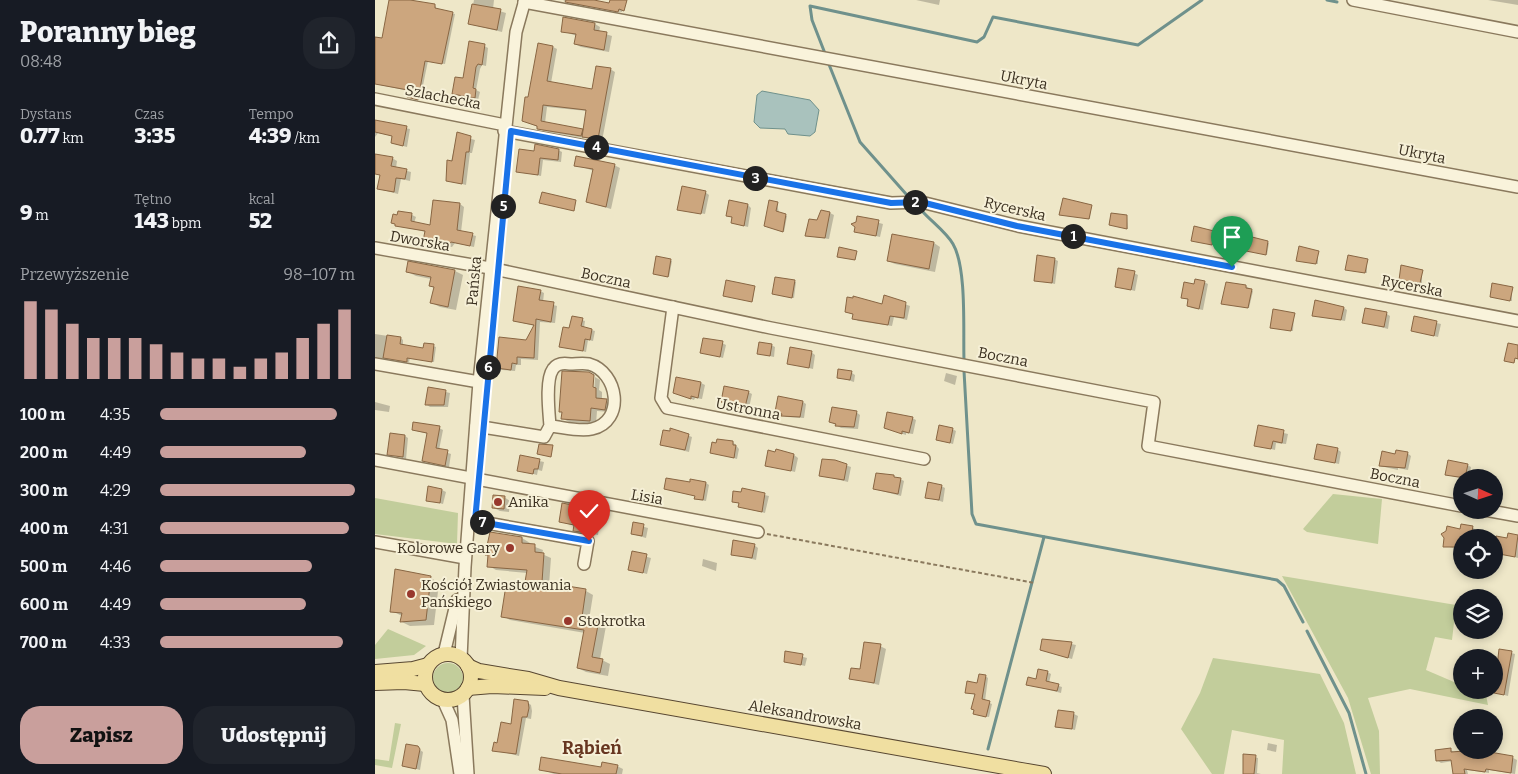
<!DOCTYPE html>
<html lang="pl">
<meta charset="utf-8">
<style>
body{margin:0;font-family:Bitter,serif;background:#20242c;color:#f1f3f6;height:100vh;display:flex;flex-direction:column;font-size:19px;white-space:nowrap}
*{box-sizing:border-box;margin:0}
p{font-size:16px;color:#9ea1a6}
.icon{flex:none;width:28px;height:28px;fill:none;stroke:currentColor;stroke-width:2;stroke-linecap:round;stroke-linejoin:round}
.map{position:relative;flex:1;overflow:hidden}
.sheet{display:flex;flex-direction:column;background:#171b24;width:375px}
.sheet>*{flex:none}
.needle{width:32px;rotate:93deg}
.fabs{position:absolute;left:1078px;top:469px;display:grid;gap:10px}
.fabs a{display:grid;place-items:center;width:50px;height:50px;border-radius:50%;background:#171b24;box-shadow:0 2px 8px #0003;font-size:25px}
.pin{position:absolute;display:grid;place-items:center;width:42px;height:42px;color:#fff;margin:-51px -21px;border-radius:50% 50% 50% 0;rotate:-45deg;box-shadow:0 0 5px #0007}
.pin .icon{rotate:45deg}
.km{position:absolute;width:25px;height:25px;margin:-12px;border-radius:50%;background:#222;color:#fff;font-size:14px;line-height:25px;text-align:center}
.round{display:grid;place-items:center;flex:none;width:52px;height:52px;border-radius:20px;background:#20242c}
.headline{display:flex;align-items:center;justify-content:space-between;height:85px;padding:0 20px}
h1{font-size:28px;font-weight:800;line-height:38px}
.stats{display:grid;grid-template-columns:repeat(3,1fr);gap:8px;height:85px;padding:5px 20px}
.stats div{display:grid;align-content:center}
.stats b{font-size:21px;font-weight:800}
.stats small{font-size:14px;font-weight:400}
.stats p{font-size:14px}
.chart{height:140px;padding:10px 20px}
.chart p{display:flex;justify-content:space-between}
.chart svg{width:100%;height:90px;margin-top:5px;stroke:#c99f9c;stroke-width:6}
.button{display:flex;gap:10px;margin-top:auto;padding:10px 20px}
.button a{flex:1;height:58px;border-radius:20px;background:#c99f9c;color:#111;font-size:20px;font-weight:800;line-height:58px;text-align:center}
.button a+a{background:#20242c;color:#f1f3f6}
ul{padding:0 20px;list-style:none;font-size:16px}
li{display:grid;grid-template-columns:80px 60px 1fr;align-items:center;height:38px}
li i{height:12px;border-radius:6px;background:#c99f9c}
main{display:flex;flex:1;min-height:0}
.map>svg:first-child{display:block}
.green{fill:#c2cd9b}
.water{fill:#a9c2bd;stroke:#6f918c}
.shadow{fill:#0003;fill-rule:evenodd}
.lines{fill:none;stroke-linecap:round;stroke-linejoin:round}
.stream{stroke:#6f918c;stroke-width:3}
.building{fill:#cca67e;stroke:#896643}
.minor-casing{stroke:#8a795d;stroke-width:14}
.major-casing{stroke:#584731;stroke-width:16}
.path{stroke:#8a795d;stroke-width:2;stroke-dasharray:4 2.5;stroke-linecap:butt}
.minor{stroke:#f9f3db;stroke-width:11}
.major{stroke:#f0dfa1;stroke-width:14}
.route-casing{stroke:#fff;stroke-width:10}
.route{stroke:#1a73e8;stroke-width:6}
.poi-dot{fill:#98382d;stroke:#f6f0d7;stroke-width:2}
.labels{text-anchor:middle;dominant-baseline:central;stroke-width:4;stroke-linejoin:round;paint-order:stroke}
.street-label{font-size:15px;fill:#3b3020;stroke:#f6f0d7}
.poi-label{font-size:15px;fill:#3b3020;stroke:#f6f0d7;text-anchor:start}
.quarter-label{font-size:18px;font-weight:bold;fill:#673620;stroke:#f6f0d7}
</style>
<main>
<section class="sheet">
<div class="headline"><div><h1>Poranny bieg</h1><p>08:48</p></div><a class="round"><svg class="icon" aria-label="share" viewBox="0 0 24 24"><path d="M12 15V3M7 8l5-5 5 5M5 13v7h14v-7"/></svg></a></div>
<div class="stats">
<div><p>Dystans</p><b>0.77<small> km</small></b></div>
<div><p>Czas</p><b>3:35</b></div>
<div><p>Tempo</p><b>4:39<small> /km</small></b></div>
</div>
<div class="stats">
<div><b>9<small> m</small></b></div>
<div><p>Tętno</p><b>143<small> bpm</small></b></div>
<div><p>kcal</p><b>52</b></div>
</div>
<div class="chart"><p><span>Przewyższenie</span>98–107 m</p>
<svg viewBox="0 0 160 44" preserveAspectRatio="none"><path d="M5 44V6M15 44V10M25 44V17M35 44V24M45 44V24M55 44V24M65 44V27M75 44V31M85 44V34M95 44V34M105 44V38M115 44V34M125 44V31M135 44V24M145 44V17M155 44V10"/></svg>
</div>
<ul>
<li><b>100 m</b>4:35<i style="width:91%"></i></li>
<li><b>200 m</b>4:49<i style="width:75%"></i></li>
<li><b>300 m</b>4:29<i style="width:100%"></i></li>
<li><b>400 m</b>4:31<i style="width:97%"></i></li>
<li><b>500 m</b>4:46<i style="width:78%"></i></li>
<li><b>600 m</b>4:49<i style="width:75%"></i></li>
<li><b>700 m</b>4:33<i style="width:94%"></i></li>
</ul>
<div class="button"><a>Zapisz</a><a>Udostępnij</a></div>
</section>
<div class="map">
<svg width="1143" height="774" viewBox="0 0 1143 774">
<rect width="100%" height="100%" fill="#eee7c8"/>
<g class="green">
<path d="M958 494 1007 499 1003 544 932 532 928 529Z"/>
<path d="M0 498 83 513 82 544 0 534Z"/>
<path d="M907 576 1081 605 1077 640 1060 637 1051 670 1086 685V690H1100L1111 695 1113 705 1035 689 993 698 1004 731 1005 774H996L973 698Z"/>
<path d="M13 629 51 646 39 655 0 659V645Z"/>
<path d="M838 658 945 674 969 723 981 774H907L909 740 857 730 849 774H837L806 729 825 693Z"/>
<circle cx="73" cy="678" r="15"/>
<path d="M20 723 26 724 17 768 0 765V759L14 761Z"/>
</g>
<path class="water" d="M387 91 435 100 444 110 440 132 435 136 413 134 410 129 385 128 379 122 382 95Z"/>
<g class="shadow">
<path d="M28 0 60 5 62 10 80 14 70 64 53 61 45 100 33 97 34 91 0 84V38L8 39Z"/>
<path d="M99 0H119L118 9 131 13 127 32 94 24Z"/>
<path d="M188 0H211L248 8 247 12 195 4Z"/>
<path d="M541 0H565L564 5Z"/>
<path d="M1113 0H1143V5Z"/>
<path d="M220 24 225 27 224 32 237 36 234 52 206 47 200 44 202 36 187 31Z"/>
<path d="M109 46 113 48 111 66 107 65 105 69 101 90 105 92 103 100 79 94Z"/>
<path d="M178 47 182 49 176 83 218 91 235 69 240 72 227 141 168 131 163 127 149 121 154 99ZM172 107 212 111 209 131 170 123Z"/>
<path d="M0 122 35 129 32 147 17 143 18 136 3 133 0 137Z"/>
<path d="M82 135 100 140 97 153H95L91 185 72 180Z"/>
<path d="M183 150 187 152 186 162 168 160 166 176 142 171 160 153Z"/>
<path d="M17 158 22 161 21 168 36 172 35 181 26 179 23 194 4 189 6 176 0 173Z"/>
<path d="M201 165H239L245 168 236 209 212 202 219 171Z"/>
<path d="M330 192 334 195 330 214 306 209Z"/>
<path d="M402 203 404 213 412 216 409 232 392 227Z"/>
<path d="M85 204 89 207 86 232 101 236 99 247 80 243 77 247 54 243 50 240 51 232 21 225 37 215 41 217 39 223 56 226Z"/>
<path d="M373 205 376 208 373 227 357 223 358 218 352 215Z"/>
<path d="M716 206 715 219 687 215Z"/>
<path d="M455 213 459 215 454 239 432 236 443 222Z"/>
<path d="M752 216 753 229 736 225Z"/>
<path d="M483 217 508 224 505 237 480 231Z"/>
<path d="M839 232 838 245 819 241Z"/>
<path d="M874 238 894 243 892 255 873 251Z"/>
<path d="M559 243 565 247 560 272 520 264 513 261Z"/>
<path d="M943 252V264L924 261Z"/>
<path d="M282 257 297 261 294 277 280 274Z"/>
<path d="M679 259 683 261 680 284 661 280Z"/>
<path d="M992 261V273L973 270Z"/>
<path d="M80 271 88 275 81 310 65 307 57 303 60 288 55 286 56 279 41 276 33 272Z"/>
<path d="M1047 271V283L1026 280Z"/>
<path d="M759 273 763 275 760 291 741 286Z"/>
<path d="M401 278 421 282 419 298 398 294Z"/>
<path d="M829 282 833 284 828 310 817 308 813 306 814 300 808 298 819 285Z"/>
<path d="M852 284 871 286 878 291 874 308 849 304Z"/>
<path d="M379 287 378 301 350 296Z"/>
<path d="M1137 289V301L1116 297Z"/>
<path d="M165 291 169 293 168 302 182 306 180 323 165 322 163 360 146 359V365H141L140 371 127 370 123 367 152 342 160 326 139 321Z"/>
<path d="M510 297 535 306 532 320 519 317 517 326 483 321 479 318V315L471 312 508 305Z"/>
<path d="M969 308 972 310 970 321 938 315Z"/>
<path d="M919 314 918 331 898 328Z"/>
<path d="M1012 314 1015 316 1013 329 988 322Z"/>
<path d="M1040 318 1066 324 1063 337 1038 331Z"/>
<path d="M207 320 210 321 209 328 220 331 218 341 213 340 211 352 186 346 195 330Z"/>
<path d="M0 334 26 338 28 340V345L49 349 58 346 61 347 59 362 35 358 34 362 0 357Z"/>
<path d="M347 343 351 345 348 358 326 352Z"/>
<path d="M396 345 400 347 399 357 384 354Z"/>
<path d="M436 352 440 355 438 369 413 363Z"/>
<path d="M477 373 480 375 479 382 463 377Z"/>
<path d="M571 373 582 376 580 385 569 381Z"/>
<path d="M220 377 225 380 224 390 227 392V400L237 404 236 412 222 411 221 424 194 422 187 418 188 413 185 411 219 394Z"/>
<path d="M326 383 330 385 327 399 320 398 319 400 299 393Z"/>
<path d="M54 388 75 393 73 407H55L52 405Z"/>
<path d="M373 392 377 394 374 408 368 407V409L347 401Z"/>
<path d="M0 402 15 406 14 412 0 410Z"/>
<path d="M428 402 431 404 429 418 412 417 401 412Z"/>
<path d="M481 412 485 415 483 429 466 428 456 422Z"/>
<path d="M537 418 541 420 538 434 531 433V435L510 428Z"/>
<path d="M884 427 913 434 911 444 901 443 900 450 881 445Z"/>
<path d="M64 428 68 430 64 450 76 454 74 467 49 461 53 434 38 430Z"/>
<path d="M577 429 581 431 578 444 562 440Z"/>
<path d="M289 431H301L317 437 314 452 286 445Z"/>
<path d="M30 436 33 438 31 459 14 454Z"/>
<path d="M358 442 364 449 362 459 336 452 342 445Z"/>
<path d="M962 449 966 452 964 464 941 459Z"/>
<path d="M1032 453 1036 456 1033 470 1023 468V470L1005 466Z"/>
<path d="M419 455 423 458 420 472 392 465Z"/>
<path d="M146 457 169 462 167 471 163 470 162 475 144 470Z"/>
<path d="M455 460 476 467 473 482 445 475Z"/>
<path d="M1092 465 1096 467 1094 478H1086L1072 474Z"/>
<path d="M525 479 529 481 526 496 499 489Z"/>
<path d="M331 483 334 485 331 501 324 500 321 496 290 488Z"/>
<path d="M566 486 570 488 568 502 552 497Z"/>
<path d="M67 490 71 492 68 504 52 500Z"/>
<path d="M368 490 394 496 390 513 368 508 364 506 365 504 358 501 367 494Z"/>
<path d="M129 497 135 501 134 512 125 511 119 508Z"/>
<path d="M202 507 206 509 205 514 210 516 208 524 224 528 223 535 203 532 199 530 200 526 186 522Z"/>
<path d="M259 524 273 528 271 538 257 534Z"/>
<path d="M1097 527 1101 530 1100 538H1086V549L1069 546 1086 530Z"/>
<path d="M116 534 147 538 155 543V545L168 550 167 554 176 558 174 585 211 591 218 595 214 620 231 626 225 659 235 664 233 676 211 672 203 668 210 633 135 620 128 616 150 589 152 573 121 570 114 566Z"/>
<path d="M1134 534 1143 536V558L1119 552 1133 540Z"/>
<path d="M379 545 383 548 381 560 357 554Z"/>
<path d="M258 553 276 558 272 574 254 569Z"/>
<path d="M328 559 342 563 341 571 327 566Z"/>
<path d="M21 570 56 578 64 583 59 625 35 626 27 622V616L17 611Z"/>
<path d="M678 640 701 645 697 659 666 650Z"/>
<path d="M505 646 511 649 504 685 476 678 486 671Z"/>
<path d="M1125 650 1140 654 1133 696 1118 692Z"/>
<path d="M411 652 432 658 430 666 410 661Z"/>
<path d="M672 672 676 674 674 683 687 687 686 693 652 684Z"/>
<path d="M610 676 613 678 610 701 617 704 614 717 602 715 601 695 592 692Z"/>
<path d="M152 702 156 705 157 711 156 719 151 718 144 756 119 750Z"/>
<path d="M699 714 703 716 700 730 682 726Z"/>
<path d="M893 743 902 745 901 752 892 750Z"/>
<path d="M42 748 48 752 45 770 29 765Z"/>
<path d="M1076 750 1079 752 1096 750 1138 758 1142 760 1140 774 1114 770V773L1092 770 1093 774H1079L1078 761 1066 763 1062 760Z"/>
<path d="M869 755 883 758 882 773 886 774H869Z"/>
<path d="M242 766 248 769 247 774H179L165 769H227Z"/>
</g>
<g class="lines">
<g class="stream">
<path d="M952 0 962 2"/>
<path d="M451 56 437 20 435 6 602 42 609 37 618 17 763 45 827 0"/>
<path d="M453 62 485 142 531 194"/>
<path d="M548 212C557 222 571 232 578 244 592 268 588 331 589 360"/>
<path d="M589 371 597 514 601 524 902 580 909 586 928 622"/>
<path d="M932 631 974 713 991 774"/>
<path d="M613 749 669 537"/>
</g>
</g>
<g class="building">
<path d="M14 0H35L60 4V8L78 12 67 64 50 61 43 100 32 97 33 90 0 84V37L7 38Z"/>
<path d="M191 0H219L234 3 235 0H252L249 11 244 9 243 12 190 2Z"/>
<path d="M97 4 126 9 122 30 93 24Z"/>
<path d="M188 17 220 23 219 30 232 32 229 50 199 44 201 34 186 32Z"/>
<path d="M94 41 110 44 107 65 103 64 101 67 98 88 101 89 100 98 77 94 80 77 88 78Z"/>
<path d="M163 43 178 46 172 81 217 89 221 66 236 68 223 139 207 137 211 110 168 105 166 121 208 129 206 136 162 129V126L147 121 150 97H153Z"/>
<path d="M0 120 32 126 28 146 16 143 17 136 0 132Z"/>
<path d="M82 132 96 136 94 152H91L87 184 71 181 72 160 77 161Z"/>
<path d="M160 144 184 149 183 160 165 158 163 175 141 172 144 149 159 151Z"/>
<path d="M0 154 18 157 16 166 32 169 30 179 21 178 19 192 2 189 5 175 0 174Z"/>
<path d="M201 156 240 164 231 207 211 202 218 169 199 166Z"/>
<path d="M307 186 331 191 326 214 302 210Z"/>
<path d="M167 192 201 200 199 211 164 203Z"/>
<path d="M688 198 717 205 714 219 684 215Z"/>
<path d="M58 200 85 203 82 230 98 233 95 246 76 242 73 246 48 241 50 231 20 226V224L16 223 18 214 22 215 23 211 37 213 36 221 55 225Z"/>
<path d="M354 200 373 204 369 226 356 223 357 217 351 216Z"/>
<path d="M394 200 403 202 401 211 411 214 408 232 389 226Z"/>
<path d="M446 210 455 212 450 238 430 236 434 219 442 220Z"/>
<path d="M736 213 752 215V229L734 225Z"/>
<path d="M482 216 504 220 501 236 479 232 480 227 476 224 481 222Z"/>
<path d="M819 226 839 231 837 245 816 241Z"/>
<path d="M517 234 559 242 554 269 512 261Z"/>
<path d="M873 236 893 241 891 255 871 251Z"/>
<path d="M924 246 944 251 941 264 921 261Z"/>
<path d="M464 247 482 251 480 260 462 257Z"/>
<path d="M662 255 680 258 677 283 659 281Z"/>
<path d="M973 255 993 259 990 273 970 270Z"/>
<path d="M281 256 296 259 293 277 278 274Z"/>
<path d="M33 261 80 270 73 307 55 303 59 287 54 286 56 277 31 272Z"/>
<path d="M1026 265 1048 270 1045 283 1024 280Z"/>
<path d="M743 268 760 271 756 290 740 287Z"/>
<path d="M400 277 420 280 417 298 397 294Z"/>
<path d="M820 279 830 281 824 309 812 306 813 299 806 298 809 282 819 284Z"/>
<path d="M351 280 380 286 377 302 348 296Z"/>
<path d="M851 282 871 285V288L877 289 873 308 846 304Z"/>
<path d="M1117 283 1138 287 1135 301 1115 297Z"/>
<path d="M143 286 166 290 164 300 179 302 176 322 161 319 159 358 142 357V364L137 363 136 370 121 368 124 337 151 340 159 325 138 321Z"/>
<path d="M509 295 531 302 529 318 515 316 513 325 477 319 478 314 470 312 472 297 478 298V296L507 304Z"/>
<path d="M940 300 969 307 966 320 937 316Z"/>
<path d="M990 308 1012 312 1009 327 987 323Z"/>
<path d="M898 309 920 313 916 331 895 328Z"/>
<path d="M197 316 208 318 206 326 217 329 215 340 210 339 208 351 184 347 188 327 194 328Z"/>
<path d="M1039 316 1062 321 1059 336 1036 331Z"/>
<path d="M12 335 26 337 25 344 48 348 49 343 59 344 57 362 32 358V362L8 358Z"/>
<path d="M328 338 348 341 345 357 325 353Z"/>
<path d="M384 342 397 344 395 356 382 354Z"/>
<path d="M1133 343 1143 345V359L1140 358 1139 363 1129 361Z"/>
<path d="M415 347 437 351 434 368 412 364Z"/>
<path d="M463 369 477 371 475 380 462 378Z"/>
<path d="M187 371 214 372 219 375 218 387 221 388V398L232 399 230 410 216 408 215 421 186 419 187 412H184Z"/>
<path d="M301 377 326 382 323 398 316 396V399L298 393Z"/>
<path d="M349 386 374 391 370 407 364 405V408L346 402Z"/>
<path d="M53 387 71 390 69 405H50Z"/>
<path d="M403 396 428 401 425 417 406 416 407 414 400 412Z"/>
<path d="M457 407 482 411 479 427 460 426 461 424 454 422Z"/>
<path d="M512 412 538 417 534 433 527 431V434L509 428Z"/>
<path d="M38 422 65 426 61 448 73 450 70 466 47 461 52 433 37 430Z"/>
<path d="M564 425 578 428 575 443 561 440Z"/>
<path d="M883 425 909 430 907 443 898 441 896 449 879 446Z"/>
<path d="M295 428 314 434 310 450 285 445 288 430 295 431Z"/>
<path d="M15 433 30 435 28 457 12 455Z"/>
<path d="M342 439 358 441V445H361L359 458 335 453 337 442 341 443Z"/>
<path d="M164 444 178 445 176 457 162 454Z"/>
<path d="M942 444 963 448 960 463 939 459Z"/>
<path d="M401 449 419 454 416 471 390 466 393 450 400 452Z"/>
<path d="M1021 450 1033 452 1030 468 1004 466 1007 451 1020 454Z"/>
<path d="M145 455 165 459 163 469H159L158 474 142 471Z"/>
<path d="M447 459 460 460 472 464 469 480 444 476Z"/>
<path d="M1073 460 1093 464 1090 478 1070 475Z"/>
<path d="M501 473 519 475V477L526 478 523 494 498 489Z"/>
<path d="M291 478 315 482V479L331 482 328 500 319 499 320 496 289 489Z"/>
<path d="M553 482 567 485 564 500 550 498Z"/>
<path d="M53 486 67 489 65 503 51 501Z"/>
<path d="M367 488 390 493 387 512 363 507 364 503 357 502 358 491 366 492Z"/>
<path d="M118 495 130 496 129 509 117 508Z"/>
<path d="M187 503 203 506 202 512 207 513 205 523 221 525 220 534 198 531 199 525 184 522Z"/>
<path d="M258 522 269 524 267 536 256 534Z"/>
<path d="M1086 524 1098 526 1097 531 1108 533V538H1086V547H1068L1069 538 1066 534 1071 531 1072 526 1085 529Z"/>
<path d="M115 532 147 537V543L160 544V552L169 553 167 582 211 589 207 617 224 620 217 657 228 659 225 673 202 668 209 630 126 617 131 585 149 588 152 570 112 567 113 555H110Z"/>
<path d="M1133 533 1143 535 1140 557 1119 553 1121 536 1132 538Z"/>
<path d="M358 540 380 544 377 558 356 555Z"/>
<path d="M257 551 272 554 268 573 253 570Z"/>
<path d="M20 569 56 576 51 620 25 622 27 613 15 612Z"/>
<path d="M667 639 697 642 693 658 665 650Z"/>
<path d="M489 642 506 644 499 683 474 679 476 668 485 669Z"/>
<path d="M1124 649 1137 651 1129 695 1119 693Z"/>
<path d="M410 651 428 654 426 665 409 662Z"/>
<path d="M663 669 673 671 671 681 684 684 682 691 651 685 653 677 661 679Z"/>
<path d="M604 674 611 675 607 699 615 701 611 717 598 714 599 710 596 709 600 694 590 693 592 681 602 683Z"/>
<path d="M139 699 153 701 154 708 152 717H147L141 754 117 751 119 742 122 743 126 722 136 724Z"/>
<path d="M683 710 699 712 697 729 680 727Z"/>
<path d="M31 744 43 746 45 749 41 769 27 766Z"/>
<path d="M1076 748V752L1103 750 1138 756 1136 773 1111 769 1110 772 1089 769 1090 774H1078L1076 760 1061 761 1060 750Z"/>
<path d="M868 754 881 755 879 774H868Z"/>
<path d="M166 757 226 767 227 762 243 765 241 774H187L164 770Z"/>
</g>
<g class="lines">
<g class="minor-casing">
<g id="minor">
<path d="M978 0 1143 32"/>
<path d="M149 2 1143 187"/>
<path d="M0 99 130 125"/>
<path d="M129 131 516 203 546 202 643 226 1143 321"/>
<path d="M0 248 115 268 396 328 779 402 773 446 1086 506"/>
<path d="M298 307 286 398 292 408 549 459"/>
<path d="M0 364 104 382"/>
<path d="M101 426 169 437 175 426C187 427 204 432 217 429 251 421 243 372 214 364 208 363 201 364 195 364 189 363 182 363 178 369 170 380 174 412 175 426"/>
<path d="M0 460 383 532"/>
<path d="M1110 510 1143 516"/>
<path d="M95 520 213 541 209 564"/>
<path d="M0 542 90 558"/>
<path d="M69 654 82 600"/>
<path d="M86 659 90 567 104 382 141 32 150 0"/>
<path d="M88 695 93 774"/>
<path d="M68 700 77 720 85 774"/>
</g>
</g>
<g class="major-casing">
<g id="major">
<circle cx="73" cy="677" r="23"/>
<path d="M93 666 104 671 153 679 184 688 669 774"/>
<path d="M0 672 38 669 53 665"/>
<path d="M0 683 29 682 50 684"/>
<path d="M93 688 117 686 170 688"/>
</g>
</g>
<path class="path" d="M392 534 660 583"/>
<use href="#minor" class="minor"/>
<use href="#major" class="major"/>
</g>
<g class="lines">
<g class="route-casing">
<path id="route" d="M214 541 100 521 136 131 516 203 546 202 642 226 857 267"/>
</g>
<use href="#route" class="route"/>
</g>
<g class="poi-dot">
<circle cx="123" cy="502" r="5"/>
<circle cx="135" cy="548" r="5"/>
<circle cx="36" cy="594" r="5"/>
<circle cx="193" cy="621" r="5"/>
</g>
<g class="labels">
<g class="street-label">
<text transform="translate(649 80) rotate(11)">Ukryta</text>
<text transform="translate(68 97) rotate(11)">Szlachecka</text>
<text transform="translate(1047 154) rotate(11)">Ukryta</text>
<text transform="translate(640 209) rotate(13)">Rycerska</text>
<text transform="translate(45 241) rotate(10)">Dworska</text>
<text transform="translate(231 278) rotate(12)">Boczna</text>
<text transform="translate(99 281) rotate(-85)">Pańska</text>
<text transform="translate(1037 286) rotate(11)">Rycerska</text>
<text transform="translate(628 357) rotate(11)">Boczna</text>
<text transform="translate(373 409) rotate(11)">Ustronna</text>
<text transform="translate(1020 478) rotate(11)">Boczna</text>
<text transform="translate(272 497) rotate(10)">Lisia</text>
<text transform="translate(430 715) rotate(10)">Aleksandrowska</text>
</g>
<g class="poi-label">
<text x="133" y="502">Anika</text>
<text x="125" y="548" text-anchor="end">Kolorowe Gary</text>
<text x="46" y="585">Kościół Zwiastowania<tspan x="46" dy="17">Pańskiego</tspan></text>
<text x="203" y="621">Stokrotka</text>
</g>
<g class="quarter-label">
<text x="217" y="748">Rąbień</text>
</g>
</g>
</svg>
<div class="fabs">
<a><svg class="needle" viewBox="-14 -14 28 28"><path d="M0-13l5 13h-10z" fill="#e53935"/><path d="M0 13l5-13h-10z" fill="#9ea1a6"/></svg></a>
<a><svg class="icon" aria-label="locate" viewBox="0 0 24 24"><circle cx="12" cy="12" r="6"/><path d="M12 2v4M12 18v4M2 12h4M18 12h4"/></svg></a>
<a><svg class="icon" aria-label="layers" viewBox="0 0 24 24"><path d="M12 4l9 5-9 5-9-5zM3 14l9 5 9-5"/></svg></a>
<a>+</a>
<a>−</a>
</div>
<div class="pin" style="left:857px;top:267px;background:#1e9e55"><svg class="icon" aria-label="arrive" viewBox="0 0 24 24"><path d="M6 21V4h12l-3 4 3 4H6"/></svg></div>
<div class="pin" style="left:214px;top:541px;background:#d93025"><svg class="icon" aria-label="check" viewBox="0 0 24 24"><path d="M5 12l5 5 9-10"/></svg></div>
<b class="km" style="left:698px;top:236px">1</b>
<b class="km" style="left:540px;top:202px">2</b>
<b class="km" style="left:380px;top:178px">3</b>
<b class="km" style="left:221px;top:147px">4</b>
<b class="km" style="left:128px;top:206px">5</b>
<b class="km" style="left:113px;top:367px">6</b>
<b class="km" style="left:107px;top:522px">7</b>
</div>
</main>
